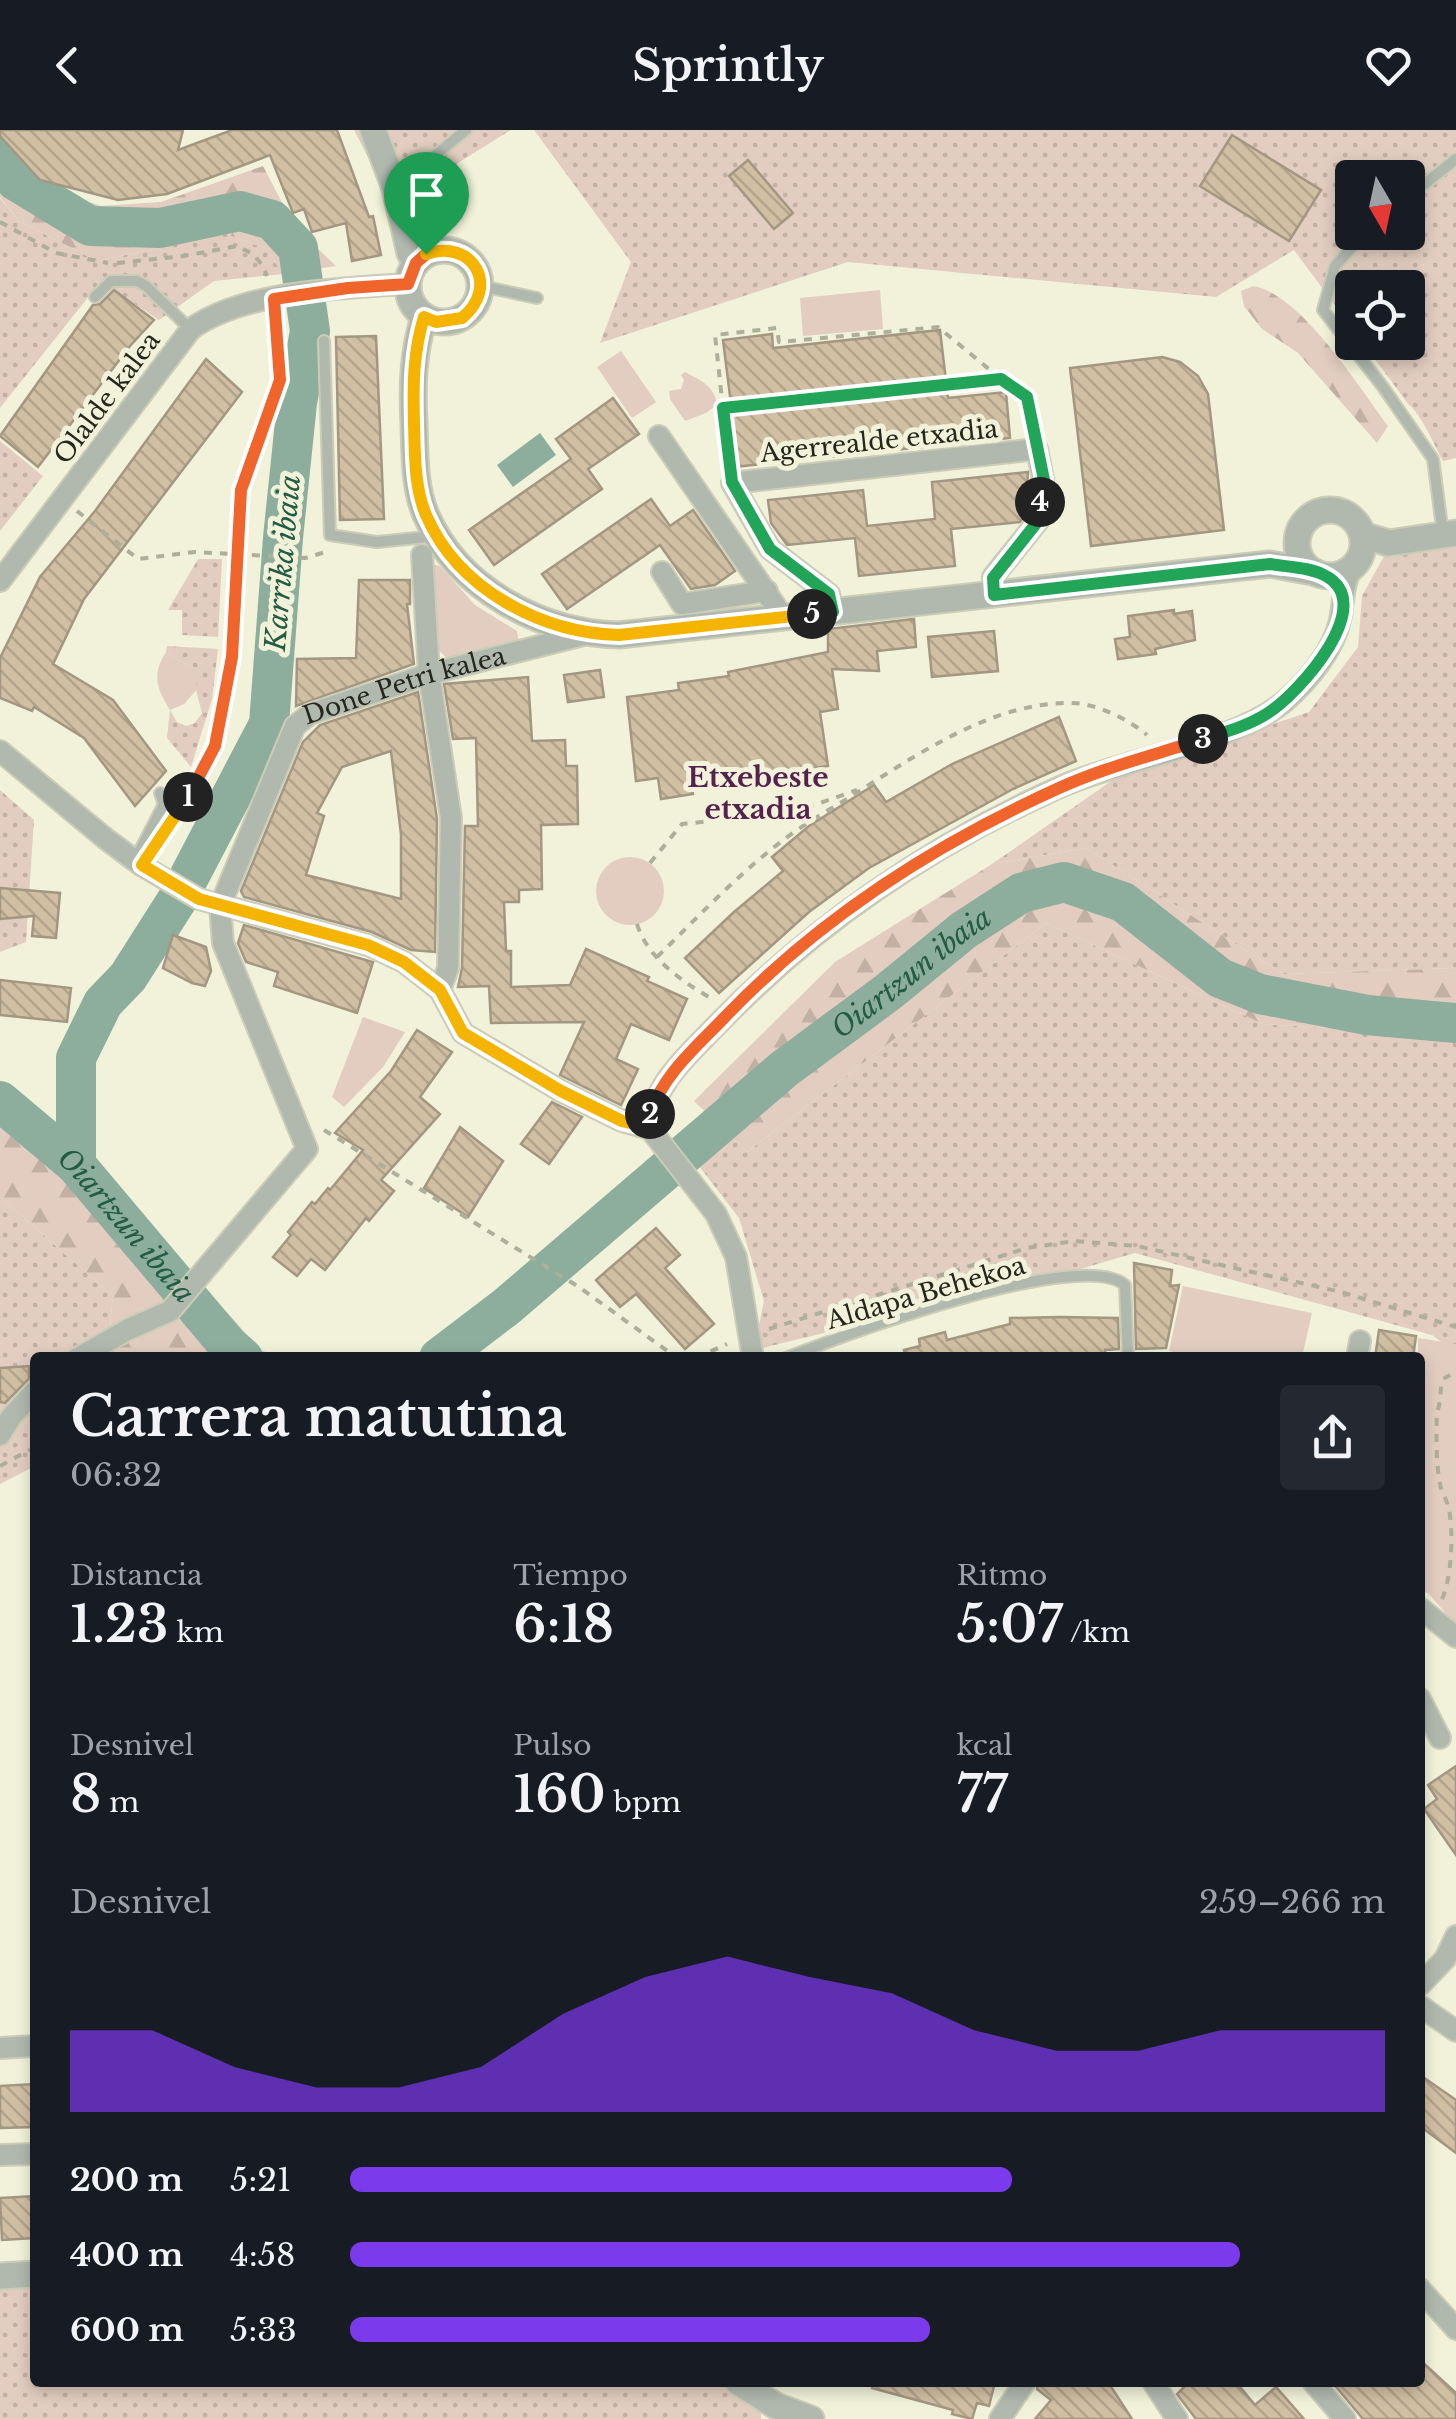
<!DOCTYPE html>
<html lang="es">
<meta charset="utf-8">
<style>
body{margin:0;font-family:"Libre Baskerville",serif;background:#242831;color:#f1f3f6;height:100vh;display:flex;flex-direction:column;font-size:38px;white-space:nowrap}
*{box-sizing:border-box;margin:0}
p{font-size:32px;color:#9ea1a6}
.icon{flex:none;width:55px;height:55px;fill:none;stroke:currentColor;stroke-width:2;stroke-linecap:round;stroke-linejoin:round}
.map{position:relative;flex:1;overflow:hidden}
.side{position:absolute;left:30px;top:1222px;width:1395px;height:1035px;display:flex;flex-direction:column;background:#171b24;border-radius:10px;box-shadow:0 5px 15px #0003}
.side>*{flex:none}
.needle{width:65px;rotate:171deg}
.buttons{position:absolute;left:1335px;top:30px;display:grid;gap:20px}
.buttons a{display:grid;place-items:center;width:90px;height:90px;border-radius:10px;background:#171b24;box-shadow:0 5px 15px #0003;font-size:50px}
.pin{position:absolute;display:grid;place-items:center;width:85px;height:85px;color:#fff;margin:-102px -42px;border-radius:50% 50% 50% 0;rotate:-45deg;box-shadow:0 0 10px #0007}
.pin .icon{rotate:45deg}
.km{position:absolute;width:50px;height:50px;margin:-25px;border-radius:50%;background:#222;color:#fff;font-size:28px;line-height:50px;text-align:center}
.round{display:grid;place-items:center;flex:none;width:105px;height:105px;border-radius:10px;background:#242831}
.head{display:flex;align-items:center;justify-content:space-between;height:170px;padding:0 40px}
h1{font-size:55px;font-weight:600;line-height:75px}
.metrics{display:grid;grid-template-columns:repeat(3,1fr);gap:15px;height:170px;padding:10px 40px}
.metrics div{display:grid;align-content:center}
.metrics b{font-size:50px;font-weight:600}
.metrics small{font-size:28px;font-weight:400}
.metrics p{font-size:28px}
.chart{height:280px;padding:20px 40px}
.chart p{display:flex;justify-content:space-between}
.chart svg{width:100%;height:180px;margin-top:10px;fill:#7c3aed;opacity:.7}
ul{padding:0 40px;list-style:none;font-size:32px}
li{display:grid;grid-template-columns:160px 120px 1fr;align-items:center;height:75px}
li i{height:25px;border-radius:12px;background:#7c3aed}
header{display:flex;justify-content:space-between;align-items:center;height:130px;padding:0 40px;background:#171b24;font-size:45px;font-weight:600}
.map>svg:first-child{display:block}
.grass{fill:url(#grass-dots);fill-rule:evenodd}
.forest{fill:url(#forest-firs)}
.green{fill:#e2cdc0}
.water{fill:#8dae9d}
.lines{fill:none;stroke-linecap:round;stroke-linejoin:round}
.river{stroke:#8dae9d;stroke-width:40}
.building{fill:url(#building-back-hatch);stroke:#a49782;stroke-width:2.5;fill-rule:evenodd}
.service-casing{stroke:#cccdb7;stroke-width:14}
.minor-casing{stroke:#cccdb7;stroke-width:24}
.tertiary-casing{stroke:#cccdb7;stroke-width:29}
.path{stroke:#aeaf9b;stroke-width:4;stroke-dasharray:8 8;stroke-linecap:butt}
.service{stroke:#b1b8ae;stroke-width:10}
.minor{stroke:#b1b8ae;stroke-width:20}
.tertiary{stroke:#b1b8ae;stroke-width:25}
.split-1-casing{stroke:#fff;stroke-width:20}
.split-2-casing{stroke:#fff;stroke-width:20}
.split-3-casing{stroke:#fff;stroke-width:20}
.split-4-casing{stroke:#fff;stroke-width:20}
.split-5-casing{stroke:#fff;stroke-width:20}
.split-6-casing{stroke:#fff;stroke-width:20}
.split-1{stroke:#f0652b;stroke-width:12}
.split-2{stroke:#f5b400;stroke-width:12}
.split-3{stroke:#f0652b;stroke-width:12}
.split-4{stroke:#22a559;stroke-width:12}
.split-5{stroke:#22a559;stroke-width:12}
.split-6{stroke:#f5b400;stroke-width:12}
.labels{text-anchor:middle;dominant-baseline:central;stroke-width:10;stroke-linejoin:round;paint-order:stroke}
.street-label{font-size:25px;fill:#25261c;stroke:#f1f2d9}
.water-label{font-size:28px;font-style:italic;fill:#235c44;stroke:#f1f2d9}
.neighbourhood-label{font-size:28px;font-weight:bold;fill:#55214e;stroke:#f1f2d9}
</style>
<header><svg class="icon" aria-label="back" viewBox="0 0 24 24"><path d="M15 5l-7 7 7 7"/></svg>Sprintly<svg class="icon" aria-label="heart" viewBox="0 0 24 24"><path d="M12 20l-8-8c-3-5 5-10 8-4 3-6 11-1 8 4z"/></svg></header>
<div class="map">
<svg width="1456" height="2289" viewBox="0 0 1456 2289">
<defs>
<pattern id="grass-dots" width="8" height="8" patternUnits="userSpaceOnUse" patternTransform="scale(2.5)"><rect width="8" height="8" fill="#e2cdc0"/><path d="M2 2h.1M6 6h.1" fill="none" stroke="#c2b0a4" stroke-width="1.8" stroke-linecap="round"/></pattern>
<pattern id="forest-firs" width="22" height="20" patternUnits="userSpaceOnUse" patternTransform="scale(2.5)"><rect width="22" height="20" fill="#e2cdc0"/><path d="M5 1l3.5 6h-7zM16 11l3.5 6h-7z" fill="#c2b0a4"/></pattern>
<pattern id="building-back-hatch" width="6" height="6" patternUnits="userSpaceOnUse" patternTransform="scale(2.5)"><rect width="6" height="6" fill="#d0bfa3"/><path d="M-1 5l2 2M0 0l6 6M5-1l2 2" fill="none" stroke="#b2a48c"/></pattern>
</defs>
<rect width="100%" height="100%" fill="#f1f2d9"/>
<g class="grass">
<path d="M354 0H511L413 61 429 96 398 128 382 54Z"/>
<path d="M534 0H1456V328L1443 331C1434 315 1422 285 1409 275L1363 213 1408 212V158H1352V198L1294 120 1216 167 848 132 600 213 631 132ZM1352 48H1408V102H1352Z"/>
<path d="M0 68 19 91 97 131 226 104 267 119 283 144 214 151 159 190 101 151 0 278Z"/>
<path d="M0 311 43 346 0 401Z"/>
<path d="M1456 392V838L1283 844 1086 718 992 734 1120 645 1309 582 1358 517 1362 466 1398 401Z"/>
<path d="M198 429H222L218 507 182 505V480H168Z"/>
<path d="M167 516 218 519 212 569 191 637 167 608 170 580 177 592 186 596 195 593 202 583 190 536 166 522Z"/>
<path d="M0 660 34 690 26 812 0 822Z"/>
<path d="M1046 793 1263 894 1456 905V1223L1432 1205 1135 1123 1039 1151 754 1220 764 1171 739 1088 696 1032 729 1005 747 1022Z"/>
<path d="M0 1067 113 1166 107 1227 35 1228V1336L0 1354Z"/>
<path d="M35 2144V2252L734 2253 760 2266 761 2289H0V2146Z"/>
</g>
<g class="forest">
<path d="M0 15 30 52 101 76 161 72 263 36 294 96 336 136 283 144 267 119 226 104 97 131 19 91 0 67Z"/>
<path d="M1253 156C1301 164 1359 257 1388 296L1377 313 1298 223 1262 199 1244 176 1241 161Z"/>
<path d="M1086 718 1283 844 1456 838V905L1263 894 1046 793 747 1022 694 971 835 832 992 734Z"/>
<path d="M0 951 57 994 261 1220 277 1227H107L113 1166 0 1067Z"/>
</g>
<g class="green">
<path d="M880 160 883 199 803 206 800 168Z"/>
<path d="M621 221 656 272 632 288 597 237Z"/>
<path d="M685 242C700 250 715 256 717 275L706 283 685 291 670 269 669 261 681 259 684 250 681 245Z"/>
<path d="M427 433 440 436 475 475 517 501 519 514 451 532 435 517Z"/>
<path d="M166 522 190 536 198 558 184 574 170 580C156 558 152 544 166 522Z"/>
<circle cx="630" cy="761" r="34"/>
<path d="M363 887 405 902 383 937 344 977 332 967Z"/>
<path d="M1183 1156 1312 1183 1302 1227 1200 1228 1169 1221Z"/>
<path d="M1418 1208 1456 1214V1495L1428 1463 1420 1461Z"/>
</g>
<path class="water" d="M540 303 556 325 513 357 497 335Z"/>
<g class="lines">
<g class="river">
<path d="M0 26 16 51 90 96 160 98 240 81 272 90 298 118 310 201 297 273 283 408 269 594 177 770 128 847 103 873 76 928V1035"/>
<path id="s1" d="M0 971 76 1035 228 1215 243 1228"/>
<path id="s2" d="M439 1228 506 1177 784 939 888 862 964 800 1021 763 1064 752 1123 772 1220 848 1260 864 1367 885 1456 893"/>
</g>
</g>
<g class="building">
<path d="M0 0H183L178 20 232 0H337L369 87 373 86 381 125 352 131 346 93 312 102 304 79 293 83 270 25 167 64 118 70 40 50 0 6Z"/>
<path d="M1232 5 1321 60 1289 111 1200 56Z"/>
<path d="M748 30 793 83 774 99 729 46Z"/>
<path d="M114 160 154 190 130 216 38 337 0 306 93 175 100 174Z"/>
<path d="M940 200 948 268 1006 262 1010 308 734 337 730 290H733L723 210 772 204 773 218Z"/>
<path d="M376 206 384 389 340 390 336 207Z"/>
<path d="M1162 227 1180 232 1198 246 1208 264 1224 400 1091 416 1070 238Z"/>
<path d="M206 229 242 262 84 469 53 534 113 570 166 641 135 676 84 608 34 577 32 581 0 568V528L40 447 95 381Z"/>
<path d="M613 268 639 304 588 339 602 359 494 435 469 400 571 329 556 309Z"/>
<path d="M1028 342 1025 385 1020 392 951 399 955 436 859 446 855 408 787 415 771 393 768 370 863 360 867 396 935 389 932 352Z"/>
<path d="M651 369 670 396 693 380 735 441 715 455 691 459 660 415 567 479 542 444Z"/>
<path d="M359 450H410V474H407L414 534 296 576 297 529 356 528Z"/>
<path d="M1174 480V484L1192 481 1195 510 1155 519 1156 524 1118 529 1115 509 1130 507 1128 486Z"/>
<path d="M914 489 916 517 877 521 879 541 832 539 838 579 820 582 828 636 743 648V652L692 658 693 664 661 669 658 648 636 651 627 567 679 560 678 553 729 546 728 542 828 522V499Z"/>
<path d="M994 501 998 541 932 547 928 507Z"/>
<path d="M600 540 604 567 568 572 564 545Z"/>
<path d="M528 547 532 611 565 610 566 636H577L578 694 541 695 542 759 519 760V772H504L506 821H511V857L570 855 586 819 649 847 647 851 687 869 669 910 631 894 616 929 638 939 621 975 560 945 584 892 491 893 489 856 458 857 462 838 465 696H478L476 608 453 609 444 554Z"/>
<path d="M418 562 437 689 435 822 411 820 372 802 244 767 241 761 303 612 320 595ZM391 621 401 704V769L306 745 324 686 317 683 342 637Z"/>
<path d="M1059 587 1076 631 1013 659 869 738 809 782 719 863 685 828 734 782 783 741 772 727 809 696 874 655 886 672 952 634Z"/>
<path d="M0 758 60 763 56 808 32 806 34 786 0 789Z"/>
<path d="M244 795 373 832 357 883 274 856 278 842 246 832 238 813Z"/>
<path d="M173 805 206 817 211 841 205 856 192 853 163 838Z"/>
<path d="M0 850 71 858 67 892 0 885Z"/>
<path d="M417 900 452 922 420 967 440 984 381 1050 394 1061 369 1091 366 1088 325 1140 311 1129 297 1146 273 1127 291 1105 288 1102 312 1072 315 1074 328 1058 330 1060 363 1020 335 1003 391 941Z"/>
<path d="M552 972 582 987 549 1034 521 1014Z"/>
<path d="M460 997 503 1031 468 1087 424 1058Z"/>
<path d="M656 1098 680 1125 665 1138 714 1194 685 1219 636 1164 620 1177 596 1150Z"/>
<path d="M1134 1133 1172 1140 1170 1156 1179 1155 1166 1218 1136 1219Z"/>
<path d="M1060 1187 1118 1188 1119 1219 1105 1220V1228H905L904 1220 920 1216 919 1209 945 1202 947 1210 1010 1194V1188Z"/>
<path d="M1379 1200 1416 1206 1413 1228H1375Z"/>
<path d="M29 1236V1249L5 1273 0 1272V1238Z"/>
<path d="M1456 1636V1725L1424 1679 1437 1669 1428 1655Z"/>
<path d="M1420 1945 1456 1970V2023L1420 1996Z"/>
<path d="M35 1954V1997L0 1998V1956Z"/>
<path d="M35 2066V2108L2 2110 0 2068Z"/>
<path d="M1420 2230 1456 2263V2289H1363L1332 2252H1420Z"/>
<path d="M873 2252H995L989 2276 977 2273 972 2289 952 2284 953 2280 872 2258Z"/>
<path d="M1039 2252H1108L1132 2289H1035L1051 2270 1037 2259Z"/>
<path d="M1189 2252H1236L1255 2275 1276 2257 1304 2289H1196L1177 2264Z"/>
</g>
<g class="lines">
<g class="service-casing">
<g id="service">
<path d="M398 56 466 0"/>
<path d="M1408 67 1456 29"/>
<path d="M1366 102 1335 136 1323 180 1383 257 1433 329 1443 404"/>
<path d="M481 156 537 168"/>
<path d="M95 167 111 151H137L146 156 190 199"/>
<path d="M324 211 330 405 377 412 436 406"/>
<path d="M135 730 164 674 160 663"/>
<path d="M786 1228C842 1206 1080 1117 1125 1155L1128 1228"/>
</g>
</g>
<g class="minor-casing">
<g id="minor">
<path d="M659 306 783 487"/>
<path d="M422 425 429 544 451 688 448 838 440 860"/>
<path d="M662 442 682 474 767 461"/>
<path d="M0 451 191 199C243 161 343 158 408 154"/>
<path d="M833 482 829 464 770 419 732 353 1037 319 1043 349 1038 391 993 447 994 465"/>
<path d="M0 621 106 709 141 735 199 769 368 815 404 832 440 860 463 903 561 961 622 991 650 999"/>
<path id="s3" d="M78 1228 129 1199 170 1181 307 1019 223 813 220 776 295 596 310 584 429 544 587 504"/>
<path d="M753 1228 736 1127 716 1084 650 999C651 957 686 927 713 899 811 797 930 715 1060 657 1125 628 1234 614 1285 571 1308 551 1334 520 1340 490 1344 472 1342 457 1351 439"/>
<path d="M1357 1228 1360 1211"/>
<path d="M0 1305 11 1287 35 1261"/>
<path d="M1420 1478 1456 1507"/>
<path d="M1420 1569 1440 1608"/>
<path d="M1420 1855 1445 1829 1456 1806"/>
<path d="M1420 1876 1456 1901"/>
<path d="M0 1918 35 1916"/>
<path d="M0 2025 35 2024"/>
<path d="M1420 2159 1456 2199"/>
<path d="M1153 2252 1177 2289"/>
<path d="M1313 2252 1345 2289"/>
<path d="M1000 2289 1025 2252"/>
</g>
</g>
<g class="tertiary-casing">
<g id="tertiary">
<path d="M373 0 395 58 410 123 416 133"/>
<circle cx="444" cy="156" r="36"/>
<path d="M424 187C413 223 412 256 414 293 415 324 414 357 426 385 458 459 541 503 619 505L1270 434 1313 442"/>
<circle cx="1330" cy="413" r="33"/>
<path d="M1362 405 1389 413 1456 403"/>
<path d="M0 2146 35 2144"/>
<path d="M738 2252 776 2276 811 2289"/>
</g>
</g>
<g class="path">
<path d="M0 92 56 123 108 133"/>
<path d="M117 133 184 126 237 116 253 124 263 136 267 146"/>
<path d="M723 279 715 205 777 198 779 212 938 197 1001 249"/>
<path d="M730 333 723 279 1001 249 1027 267 1033 296"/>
<path d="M77 381 138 429 195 422 305 428 329 421"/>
<path d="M181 677 215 616 231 527 241 360 279 250 275 189"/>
<path d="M650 733 682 694 792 683 857 660"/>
<path d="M637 794C647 828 684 853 714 870"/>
<path d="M657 827C699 786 739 743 786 708 806 693 829 680 850 667 915 626 991 572 1071 573 1096 573 1128 589 1147 605"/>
<path d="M324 1000 579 1157 677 1228"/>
<path d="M769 1199 1027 1118 1074 1111 1137 1116 1341 1162 1456 1197"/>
<path d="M696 1228 727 1214"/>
<path d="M0 1336 35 1317"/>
<path d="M1442 1469C1452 1449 1454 1396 1448 1376 1446 1368 1441 1361 1440 1354 1436 1334 1436 1302 1437 1282 1442 1270 1439 1260 1443 1249L1456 1242"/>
</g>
<use href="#service" class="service"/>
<use href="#minor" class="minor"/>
<use href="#tertiary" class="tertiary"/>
</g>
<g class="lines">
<g class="split-1-casing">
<path id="split-1" d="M188 667 215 616 232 527 241 360 280 250 274 169 348 158 408 154 416 133 426 124"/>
</g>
<g class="split-2-casing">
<path id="split-2" d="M188 667 142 735 199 769 368 815 404 832 440 860 463 903 561 961 622 991 650 998V984"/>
</g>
<g class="split-3-casing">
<path id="split-3" d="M650 984C663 945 695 918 723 889 817 790 935 714 1059 658 1105 637 1155 625 1203 609"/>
</g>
<g class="split-4-casing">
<path id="split-4" d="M1040 372 1038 391 993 448 994 465 1270 434C1287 437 1308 437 1324 445 1381 473 1298 564 1268 583 1248 596 1225 602 1203 609"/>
</g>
<g class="split-5-casing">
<path id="split-5" d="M812 484 833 482 829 464 770 419 732 352 723 278 1001 249 1027 267 1044 350 1040 372"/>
</g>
<g class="split-6-casing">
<path id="split-6" d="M426 124C472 108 501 156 462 188L436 192 424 187C413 223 413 256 414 293 415 324 414 356 426 385 458 459 541 503 619 505L812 484"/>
</g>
<use href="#split-1" class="split-1"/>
<use href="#split-2" class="split-2"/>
<use href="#split-3" class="split-3"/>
<use href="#split-4" class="split-4"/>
<use href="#split-5" class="split-5"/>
<use href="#split-6" class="split-6"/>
</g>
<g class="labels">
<g class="street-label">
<text transform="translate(107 268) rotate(-53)">Olalde kalea</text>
<text transform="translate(879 311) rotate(-6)">Agerrealde etxadia</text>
<text stroke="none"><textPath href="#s3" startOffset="888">Done Petri kalea</textPath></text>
<text transform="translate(926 1163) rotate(-16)">Aldapa Behekoa</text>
</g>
<g class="water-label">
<text transform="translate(283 433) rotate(-85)">Karrika ibaia</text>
<text stroke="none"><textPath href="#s2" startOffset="610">Oiartzun ibaia</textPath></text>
<text stroke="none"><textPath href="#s1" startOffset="178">Oiartzun ibaia</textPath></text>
</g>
<g class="neighbourhood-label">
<text x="758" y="647">Etxebeste<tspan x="758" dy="32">etxadia</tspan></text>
</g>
</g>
</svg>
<div class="buttons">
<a><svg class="needle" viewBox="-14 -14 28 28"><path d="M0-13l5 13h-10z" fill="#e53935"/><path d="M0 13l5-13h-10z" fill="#9ea1a6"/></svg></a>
<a><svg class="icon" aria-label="locate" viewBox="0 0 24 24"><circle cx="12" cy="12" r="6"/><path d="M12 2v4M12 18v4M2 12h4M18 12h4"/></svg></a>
</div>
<div class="pin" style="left:426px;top:124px;background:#1e9e55"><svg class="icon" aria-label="arrive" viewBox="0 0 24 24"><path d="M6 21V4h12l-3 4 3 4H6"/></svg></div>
<b class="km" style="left:188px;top:667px">1</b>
<b class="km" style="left:650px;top:984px">2</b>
<b class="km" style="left:1203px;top:609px">3</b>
<b class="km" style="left:1040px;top:372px">4</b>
<b class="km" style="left:812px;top:484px">5</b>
<section class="side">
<div class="head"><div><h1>Carrera matutina</h1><p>06:32</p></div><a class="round"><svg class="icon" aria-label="share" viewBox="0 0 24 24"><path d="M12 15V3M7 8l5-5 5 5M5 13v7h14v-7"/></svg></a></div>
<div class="metrics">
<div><p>Distancia</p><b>1.23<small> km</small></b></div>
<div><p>Tiempo</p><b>6:18</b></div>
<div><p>Ritmo</p><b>5:07<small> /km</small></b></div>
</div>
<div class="metrics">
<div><p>Desnivel</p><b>8<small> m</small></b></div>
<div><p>Pulso</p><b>160<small> bpm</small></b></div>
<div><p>kcal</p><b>77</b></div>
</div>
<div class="chart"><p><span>Desnivel</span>259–266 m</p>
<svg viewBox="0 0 160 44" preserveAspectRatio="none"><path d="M0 44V24L10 24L20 33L30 38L40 38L50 33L60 20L70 11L80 6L90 11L100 15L110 24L120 29L130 29L140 24L150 24L160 24V44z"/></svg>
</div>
<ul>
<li><b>200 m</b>5:21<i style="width:64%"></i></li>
<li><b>400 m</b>4:58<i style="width:86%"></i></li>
<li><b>600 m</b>5:33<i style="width:56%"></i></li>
</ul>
</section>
</div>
